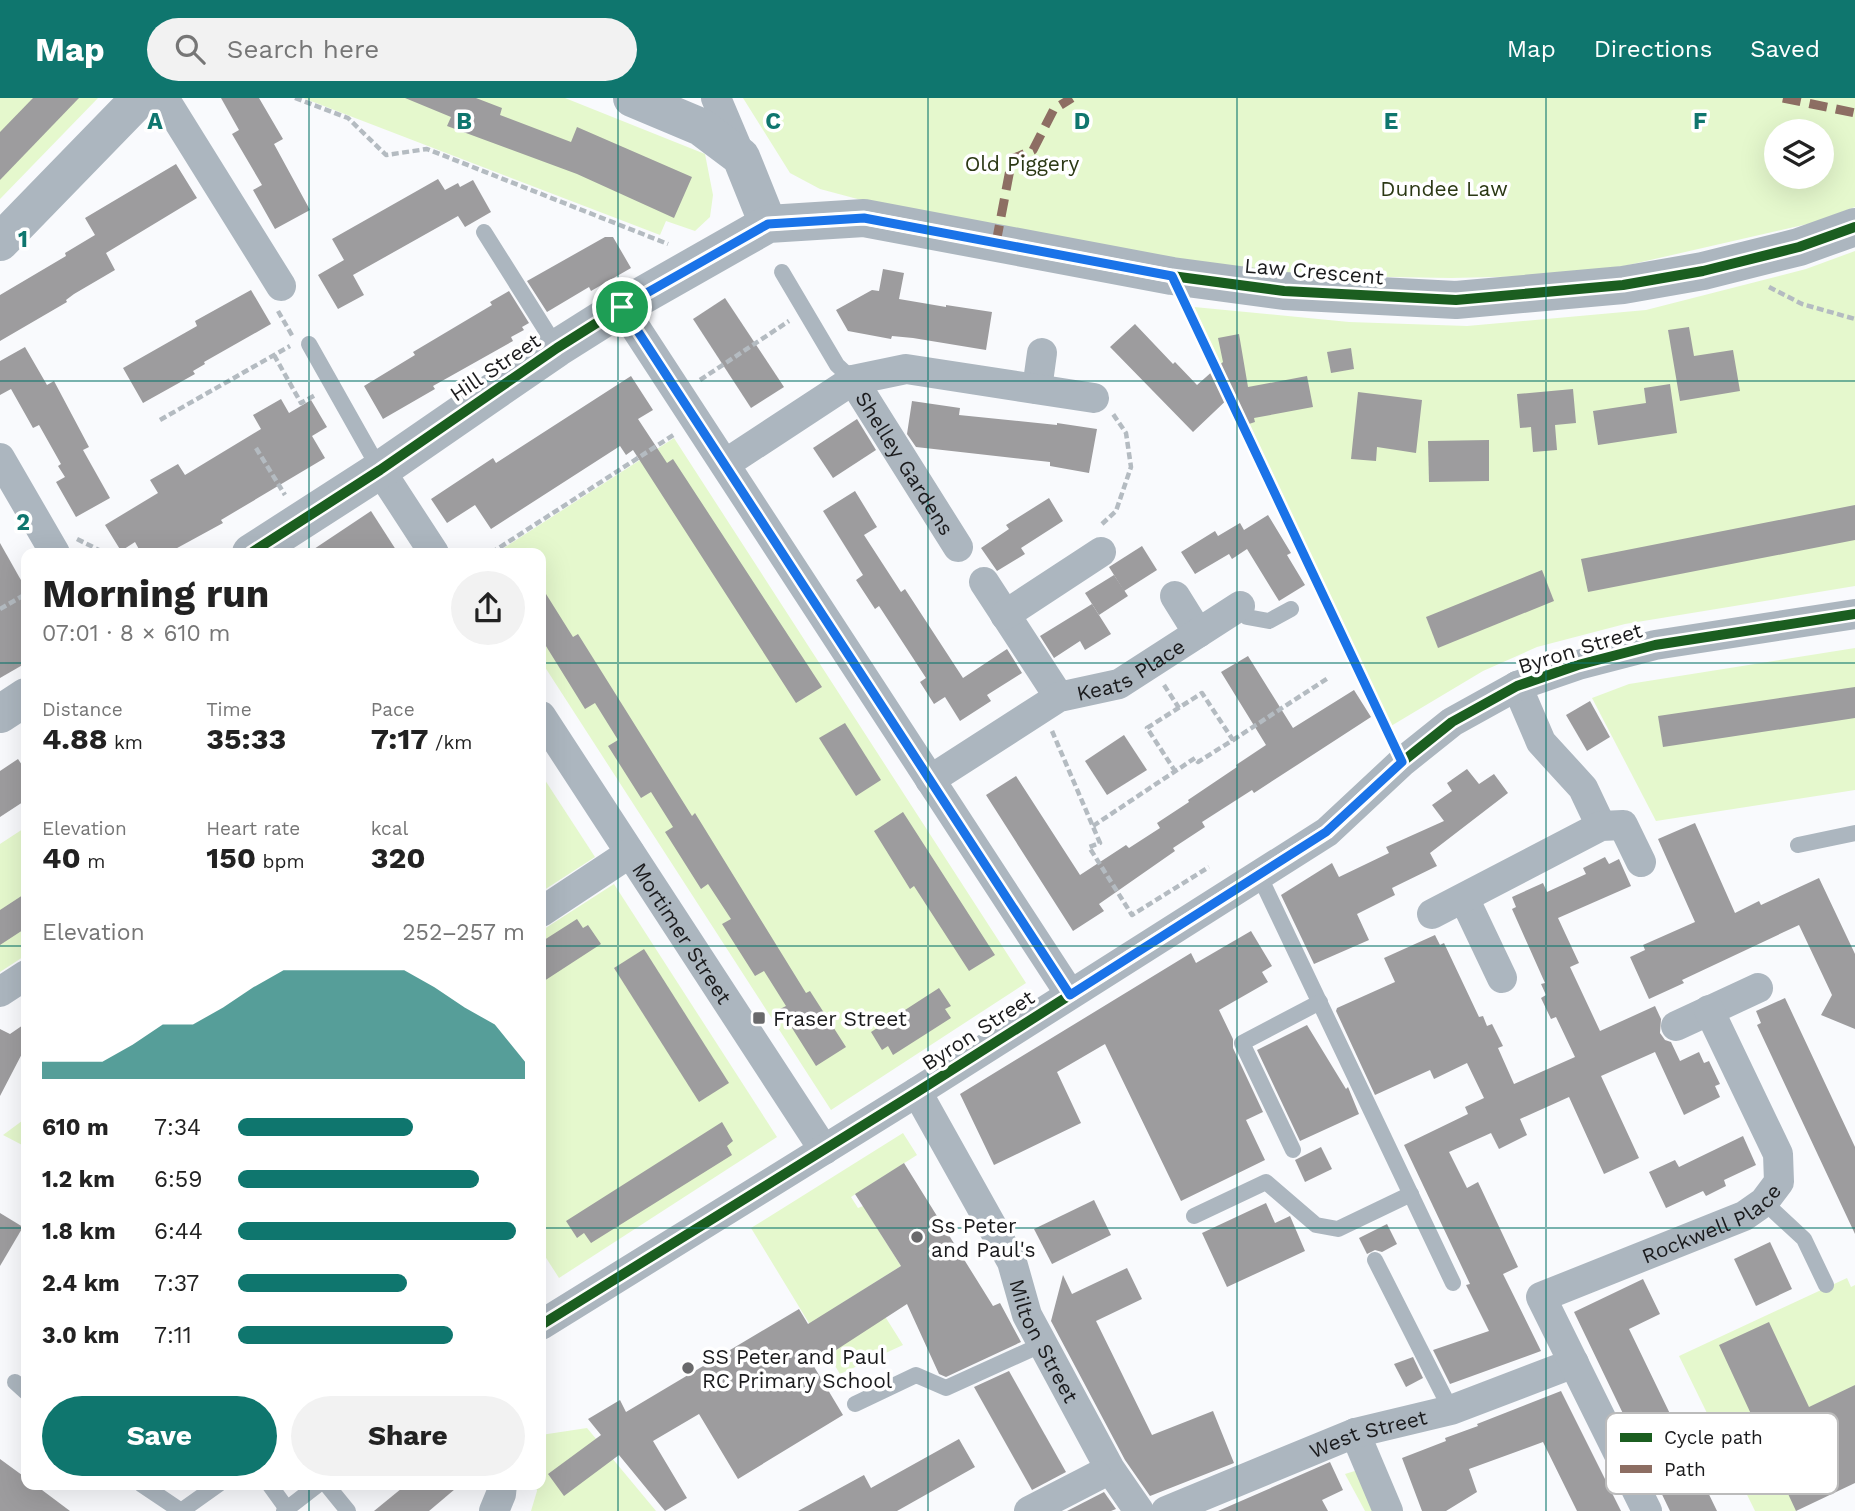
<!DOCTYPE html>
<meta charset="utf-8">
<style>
body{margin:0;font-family:"Work Sans",sans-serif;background:#f2f2f2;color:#222;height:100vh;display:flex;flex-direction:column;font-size:26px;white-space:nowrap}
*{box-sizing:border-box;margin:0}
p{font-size:23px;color:#767676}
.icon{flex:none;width:38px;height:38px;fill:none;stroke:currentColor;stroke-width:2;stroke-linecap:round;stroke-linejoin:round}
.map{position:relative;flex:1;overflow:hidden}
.side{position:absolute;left:21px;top:450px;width:525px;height:942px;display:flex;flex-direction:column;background:#fff;border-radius:14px;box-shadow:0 7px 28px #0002}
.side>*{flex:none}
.tools{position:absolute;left:1764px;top:21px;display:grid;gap:14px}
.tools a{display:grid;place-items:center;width:70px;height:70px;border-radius:50%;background:#fff;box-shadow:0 7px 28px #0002;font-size:35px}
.pin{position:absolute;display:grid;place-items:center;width:60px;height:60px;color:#fff;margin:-30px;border:4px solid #fff;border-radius:50%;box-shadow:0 2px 7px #0007}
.round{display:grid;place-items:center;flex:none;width:74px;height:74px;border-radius:37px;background:#f2f2f2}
.head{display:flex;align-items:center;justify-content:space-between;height:119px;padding:0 21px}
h1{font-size:38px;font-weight:700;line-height:52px}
.metrics{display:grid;grid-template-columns:repeat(3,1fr);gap:10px;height:119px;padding:7px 21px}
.metrics div{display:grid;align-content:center}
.metrics b{font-size:30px;font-weight:700}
.metrics small{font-size:19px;font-weight:400}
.metrics p{font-size:19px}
.chart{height:196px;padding:14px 21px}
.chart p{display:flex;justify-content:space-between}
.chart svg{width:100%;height:126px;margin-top:7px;fill:#0f766e;opacity:.7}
.action{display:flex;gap:14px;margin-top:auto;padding:14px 21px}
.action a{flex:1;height:80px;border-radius:42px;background:#0f766e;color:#fff;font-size:28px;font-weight:700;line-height:80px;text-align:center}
.action a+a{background:#f2f2f2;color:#222}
ul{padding:0 21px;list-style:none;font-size:23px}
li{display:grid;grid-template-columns:112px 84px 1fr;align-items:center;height:52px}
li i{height:18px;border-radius:9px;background:#0f766e}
header{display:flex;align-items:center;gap:42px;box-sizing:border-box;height:98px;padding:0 35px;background:#0f766e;color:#fff}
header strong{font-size:33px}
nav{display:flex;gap:38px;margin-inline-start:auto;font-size:24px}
.search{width:490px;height:63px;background:#f2f2f2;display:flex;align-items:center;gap:18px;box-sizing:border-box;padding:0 24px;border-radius:38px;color:#767676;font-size:26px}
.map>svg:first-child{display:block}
.green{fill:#e5f8cd;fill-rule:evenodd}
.building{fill:#9d9c9e}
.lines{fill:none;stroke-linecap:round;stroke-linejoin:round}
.path{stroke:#b4bbc1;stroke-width:4.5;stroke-dasharray:7 3.5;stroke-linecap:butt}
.service{stroke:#acb6bf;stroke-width:16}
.minor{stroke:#acb6bf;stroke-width:30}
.tertiary{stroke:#acb6bf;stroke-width:38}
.quiet{stroke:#8d6e63;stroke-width:9;stroke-dasharray:18 9;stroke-linecap:butt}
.cycleway-casing{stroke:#fff;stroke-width:15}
.cycleway{stroke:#1b5e20;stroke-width:10}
.route-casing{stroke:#fff;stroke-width:14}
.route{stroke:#1a73e8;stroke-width:9}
.grid{fill:none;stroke:#0f766e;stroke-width:2;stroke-opacity:0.55}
.poi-dot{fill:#69696b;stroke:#fff;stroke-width:2.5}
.labels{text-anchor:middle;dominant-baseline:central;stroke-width:7;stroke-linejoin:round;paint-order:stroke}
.park-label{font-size:21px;fill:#2b3814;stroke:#fff}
.street-label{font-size:21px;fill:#1b1b1d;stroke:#fff}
.poi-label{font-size:21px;fill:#1b1b1d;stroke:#fff;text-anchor:start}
.key{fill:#fff;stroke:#bbb;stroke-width:2}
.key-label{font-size:19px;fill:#1b1b1d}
.grid-label{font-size:23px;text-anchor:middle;font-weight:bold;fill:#0f766e;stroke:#fff;stroke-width:7;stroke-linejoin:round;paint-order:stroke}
</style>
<header>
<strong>Map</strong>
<div class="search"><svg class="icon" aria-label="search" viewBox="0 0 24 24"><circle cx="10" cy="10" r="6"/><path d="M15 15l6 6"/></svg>Search here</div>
<nav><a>Map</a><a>Directions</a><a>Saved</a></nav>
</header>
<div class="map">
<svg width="1855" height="1413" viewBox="0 0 1855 1413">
<rect width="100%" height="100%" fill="#f9fafd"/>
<g class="green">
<path d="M0 0H98L0 101Z"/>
<path d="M303 0H565L705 56 713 97 710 119 695 133 666 123 660 137Z"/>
<path d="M743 0H1855V109L1812 125 1624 168 1534 178 1451 180 1332 178 1233 171 865 103 820 91 790 75ZM1776 33H1822V79H1776Z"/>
<path d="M1855 153V488L1625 526 1537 549 1483 573 1391 628 1194 209 1349 224 1467 228 1646 212 1806 171Z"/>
<path d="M674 340 1026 885 831 1012 541 563V455H496Z"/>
<path d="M1855 550V692L1656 723 1592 600 1629 586Z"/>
<path d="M541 676 595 759 541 794Z"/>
<path d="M26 729V857L0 874V746Z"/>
<path d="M614 786 777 1039 559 1180 541 1152V833Z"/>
<path d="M26 1020V1049L3 1037Z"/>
<path d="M903 1035 917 1057 851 1099 858 1110 863 1108 901 1168 828 1214 886 1220 903 1247 840 1276 751 1130Z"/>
<path d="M1847 1180 1851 1189 1855 1187V1287L1796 1413H1755L1679 1258Z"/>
<path d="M587 1330 656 1413H531L537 1393 536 1386H541V1337Z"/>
<path d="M1358 1372 1376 1413H1365L1345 1376Z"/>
</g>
<g class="building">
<path d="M33 0H79L0 82V34Z"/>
<path d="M221 0H259L283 41 274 46 310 112 275 131 253 92 262 87 232 36 239 32Z"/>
<path d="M405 0H476L502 10 500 17 571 44 577 29 692 79 674 120 577 76 447 28 451 19Z"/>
<path d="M176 66 197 100 106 155 115 172 74 196 66 202 67 204 0 243V197L66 158 65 155 95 137 85 120Z"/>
<path d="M438 81 445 92 458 85 460 89 473 82 491 114 465 129 458 118 353 177 364 197 338 211 318 177 344 162 332 141Z"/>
<path d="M605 139H613L631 170 591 193 589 189 547 214 527 183Z"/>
<path d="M883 171 904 175 899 201 946 209V207L992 214 986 252 913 240 892 238 891 241 848 233 836 212 872 192 879 193Z"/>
<path d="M251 192 271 226 204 264 205 266 193 273 195 276 143 305 123 270 197 228 195 223Z"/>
<path d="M509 193 529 225 522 229 524 232 511 239 513 243 433 288 435 291 383 321 364 288 415 257 413 254 492 207 490 204Z"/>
<path d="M725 200 784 289 751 310 693 221Z"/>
<path d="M1135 226 1173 266 1175 264 1197 287 1223 264 1218 240 1239 236 1248 289 1307 278 1313 309 1254 320 1255 324 1249 326 1234 295 1193 334 1110 249Z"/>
<path d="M1689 229 1694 258 1733 252 1740 293 1680 303 1668 232Z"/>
<path d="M25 249 47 287 54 283 89 349 83 352 110 400 76 419 56 384 65 379 58 368 61 366 39 327 33 330 11 291 0 297V263Z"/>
<path d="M1351 250 1354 271 1331 275 1327 254Z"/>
<path d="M631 278 653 312 638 321 667 365 673 361 822 589 796 605 633 352 626 357 620 348 491 431 475 407 447 425 431 401 493 360 496 365Z"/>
<path d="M1670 286 1677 335 1598 347 1593 313 1646 305 1644 290Z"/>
<path d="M1573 291 1576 325 1555 327 1557 352 1533 354 1531 329 1520 330 1517 296Z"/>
<path d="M1358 294 1422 302 1416 355 1377 349 1376 363 1351 361Z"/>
<path d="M281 301 289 315 311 302 327 329 312 338 325 360 221 422 223 425 168 455H141L135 444 121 453 105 427 158 395 150 382 178 366 185 377 261 331 253 317Z"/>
<path d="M912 303 960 310 959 317 1057 327V325L1097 331 1089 375 1050 368V364L916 349 907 336Z"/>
<path d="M857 321 876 352 833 380 813 350Z"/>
<path d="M1489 342V383L1429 384 1428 343Z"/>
<path d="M855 393 877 429 864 437 901 494 905 491 963 580 1007 551 1022 575 987 597 991 603 960 623 945 599 934 606 920 584 926 580 879 508 875 511 856 482 863 477 823 413Z"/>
<path d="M1049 400 1063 423 1021 450 1025 456 997 473 981 450 1009 431 1006 427Z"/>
<path d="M1855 407V442L1588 494 1581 461Z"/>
<path d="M371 413 398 455H308Z"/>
<path d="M1268 417 1291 455 1287 457 1305 487 1279 503 1247 451 1232 461 1229 456 1195 476 1181 454 1215 433 1218 438 1240 425 1244 432Z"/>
<path d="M0 445 26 491V565L0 580Z"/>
<path d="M1142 448 1157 472 1124 493 1109 469Z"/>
<path d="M1542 472 1554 503 1438 550 1426 519Z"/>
<path d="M1114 477 1128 498 1099 517 1085 495Z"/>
<path d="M541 488 573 539 578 536 692 718 695 715 806 895 810 893 846 949 816 968 780 911 786 908 764 873 755 878 722 826 731 821 708 786 701 791 665 734 673 729 651 694 641 700 608 648 618 642 595 605 585 611 541 540Z"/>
<path d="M1092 506 1111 536 1085 552 1080 543 1054 560 1040 538Z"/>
<path d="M1248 558 1293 630 1354 592 1371 619 1254 695 1252 692 1202 724 1205 729 1173 750 1175 753 1099 806 1104 813 1073 833 986 697 1016 678 1080 777 1126 747 1129 750 1160 730 1157 725 1189 704 1188 702 1237 669 1236 667 1266 647 1221 574Z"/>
<path d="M1855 589V620L1663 649 1658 618Z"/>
<path d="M1590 603 1610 639 1587 653 1566 617Z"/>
<path d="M845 625 881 682 856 698 819 640Z"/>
<path d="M1124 637 1147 672 1107 697 1085 663Z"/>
<path d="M18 661 26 673V702L0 719V673Z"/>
<path d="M1467 671 1479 686 1494 676 1508 695 1430 755 1437 768 1392 790 1395 797 1357 816 1369 842 1314 866 1281 797 1332 765 1339 779 1389 755 1386 749 1444 723 1432 707 1452 693 1447 685Z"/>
<path d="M903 714 995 857 969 873 914 788 910 791 874 733Z"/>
<path d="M1695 725 1735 815 1759 803 1761 807 1819 780 1855 856V931L1821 917 1832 897 1799 827 1682 882 1684 885 1649 901 1630 859 1645 852 1643 847 1695 824 1658 741Z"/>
<path d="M1605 759 1609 766 1619 761 1631 788 1558 820 1579 865 1570 869 1600 933 1655 908 1661 921 1660 935 1665 942 1671 944 1680 963 1699 954 1704 965 1709 963 1720 986 1715 988 1720 999 1684 1017 1655 954 1601 978 1639 1060 1604 1076 1569 999 1520 1021 1527 1037 1499 1051 1491 1035 1449 1054 1467 1090 1478 1084 1518 1169 1503 1176 1541 1253 1450 1286 1433 1252 1489 1233 1466 1187 1470 1186 1404 1047 1468 1016 1465 1009 1484 1000 1467 965 1434 981 1430 972 1375 997 1336 913 1337 910 1395 884 1384 860 1435 837 1440 847 1444 845 1479 919 1483 918 1487 928 1492 926 1503 948 1498 950 1514 986 1575 959 1556 919 1551 921 1541 900 1546 897 1541 886 1545 885 1512 811 1516 809 1512 799 1543 785 1547 794 1586 776 1583 770Z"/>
<path d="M26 795V830L0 847V812Z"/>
<path d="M577 821 583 830 588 827 601 846 541 885V844Z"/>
<path d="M1251 833 1272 868 1262 874 1268 884 1219 912 1233 941V950L1263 1014 1246 1022 1265 1062 1181 1103 1105 946 1057 974 1081 1025 994 1067 960 996 1191 855 1196 865Z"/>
<path d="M644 851 729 985 699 1004 614 870Z"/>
<path d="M939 890 951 908 945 911 951 920 893 957 888 948 882 952 871 934Z"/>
<path d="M1785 900 1855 1049V1136L1757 927 1761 925 1756 913Z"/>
<path d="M26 925V948L0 998V931L10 936Z"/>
<path d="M1307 927 1346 991 1348 989 1359 1016 1300 1043 1257 952Z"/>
<path d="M722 1024 733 1043 727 1048 732 1057 591 1145 584 1135 577 1140 566 1123Z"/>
<path d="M1743 1038 1756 1067 1724 1082 1726 1088 1706 1098 1703 1093 1666 1110 1649 1074 1675 1062 1679 1069Z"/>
<path d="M1321 1049 1332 1071 1305 1084 1295 1062Z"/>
<path d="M904 1065 993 1208 1000 1205 1021 1244 946 1279 939 1276 907 1206 813 1267 843 1317 738 1381 699 1316 653 1343 687 1400 665 1413 619 1357 564 1398 548 1376 601 1337 588 1321 620 1302 626 1314 799 1211 808 1226 901 1168 855 1096Z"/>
<path d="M1094 1102 1111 1137 1052 1166 1034 1131Z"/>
<path d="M1266 1105 1275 1125 1290 1118 1305 1153 1227 1189 1202 1135Z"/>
<path d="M0 1115 23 1129 0 1168Z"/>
<path d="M1387 1126 1397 1146 1382 1154 1375 1152 1367 1156 1359 1140Z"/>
<path d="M1770 1144 1792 1191 1756 1208 1734 1161Z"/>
<path d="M1127 1170 1142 1201 1096 1223 1152 1337 1213 1313 1234 1365 1150 1398 1125 1362 1051 1223 1063 1177 1072 1196Z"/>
<path d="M1643 1181 1660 1216 1629 1231 1717 1413H1670L1574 1214Z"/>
<path d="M1769 1224 1809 1309 1855 1287V1385L1796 1413 1719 1247Z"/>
<path d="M1413 1259 1423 1280 1406 1289 1394 1266Z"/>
<path d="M1009 1273 1066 1374 1032 1392 974 1289Z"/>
<path d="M1561 1293 1621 1413H1577L1543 1344 1469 1371 1477 1394 1446 1413H1422L1402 1360 1446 1343 1445 1340 1478 1328 1477 1326Z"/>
<path d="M959 1341 975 1369 897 1413H798L864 1377 871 1390Z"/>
<path d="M0 1361 26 1380V1386H34L70 1413H0Z"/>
<path d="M1330 1364 1343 1392 1322 1402 1328 1413H1218Z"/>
<path d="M407 1386H461L429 1413H374Z"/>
<path d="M1104 1394 1116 1411 1111 1413H1067Z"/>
</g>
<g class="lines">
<g class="path">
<path d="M295 0 348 20 386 57 427 51 668 146"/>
<path d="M1769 189 1802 206 1855 221"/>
<path d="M1187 210 1390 639"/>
<path d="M278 213 293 239"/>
<path d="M274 257 301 305 317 296"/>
<path d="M700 282 789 223"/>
<path d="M160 322 290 248"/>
<path d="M256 350 285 397"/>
<path d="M1102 426 1116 413 1131 369 1126 335 1113 316"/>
<path d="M77 441 105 455"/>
<path d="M491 455 675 336"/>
<path d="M0 511 26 496"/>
<path d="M1164 587 1179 610"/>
<path d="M1052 633 1100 745 1089 749 1132 817 1209 769"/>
<path d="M1233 642 1328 580"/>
<path d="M1093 728 1195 660 1198 664 1233 642 1202 595 1147 630 1175 673"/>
</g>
<g class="service">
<path d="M484 134 557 250"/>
<path d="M782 174 837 267 853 282"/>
<path d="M309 246 380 372"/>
<path d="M1240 508 1247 519 1269 523 1291 511"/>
<path d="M1798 747 1855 735"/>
<path d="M1259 777 1453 1185"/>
<path d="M1293 1052 1242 945 1320 904"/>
<path d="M1764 1104 1804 1141 1826 1187"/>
<path d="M1194 1118 1266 1084 1316 1127 1338 1131 1411 1096"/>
<path d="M1375 1162 1451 1312"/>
<path d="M15 1284 26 1294"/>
<path d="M855 1306 916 1277 946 1290 1043 1246"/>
<path d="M141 1386 181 1413"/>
<path d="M269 1386 287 1411"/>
<path d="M326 1386 348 1413"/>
<path d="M181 1413 219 1386"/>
<path d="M284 1413 319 1386"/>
</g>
<g class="minor">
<path d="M164 0 281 188"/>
<path d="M716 0 741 59"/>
<path d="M622 209 1070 896"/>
<path id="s1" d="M853 282 958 449"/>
<path d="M1037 291 1042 255"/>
<path d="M0 360 55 455"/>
<path d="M725 366 853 282 906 271 1094 300"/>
<path d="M380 372 434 455"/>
<path d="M984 484 1059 599"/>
<path d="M1175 498 1198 535"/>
<path d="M1005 517 1101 454"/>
<path d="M1517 588 1541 644 1583 690 1601 728"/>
<path id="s2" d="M541 618 824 1052"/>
<path id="s3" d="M930 682 1059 599 1119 586 1240 508"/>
<path d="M1464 800 1502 880"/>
<path d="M541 814 630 755"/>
<path d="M1432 816 1601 728 1623 727 1641 764"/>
<path d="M0 894 26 877"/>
<path d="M1676 928 1758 890"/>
<path id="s4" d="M917 994 1012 1164 1027 1217 1110 1371 1139 1413"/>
<path d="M541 1227 917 994 1327 734 1402 664 1452 624 1517 588 1578 567 1655 547 1855 516"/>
<path d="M1355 1335 1388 1413"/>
<path d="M494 1413 501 1396 502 1386"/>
<path d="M1029 1413 1097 1378"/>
<path id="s5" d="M1166 1413 1355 1335 1451 1312 1574 1265"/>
<path id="s6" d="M1647 1413 1541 1199 1744 1118 1764 1104 1779 1084 1778 1056 1709 912"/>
</g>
<g class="tertiary">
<path d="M632 0 701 29 741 59 768 126"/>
<path d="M0 144 140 0"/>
<path d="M251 455 380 372 557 250 622 209 768 126 864 120 1172 178 1284 193 1456 202 1623 187 1703 173 1799 149 1855 129"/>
<path d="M0 616 26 599"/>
</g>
<g class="quiet">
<path d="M1783 0 1855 15"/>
<path d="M996 145 1012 61 1033 52 1054 11 1072 0"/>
</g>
<g class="cycleway-casing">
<g id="cycleway">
<path d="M251 455 380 372 557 250 622 209 768 126 864 120 1172 178 1284 193 1456 202 1623 187 1703 173 1799 149 1855 129"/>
<path d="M541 1227 917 994 1327 734 1402 664 1452 624 1517 588 1578 567 1655 547 1855 516"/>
</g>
</g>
<use href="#cycleway" class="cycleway"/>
</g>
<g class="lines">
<g class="route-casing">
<path id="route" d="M864 120 1172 178 1402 664 1326 734 1070 897 622 209 768 126Z"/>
</g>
<use href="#route" class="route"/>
</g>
<path class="grid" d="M309 0V455M618 0V1413M928 0V1413M1237 0V1413M1546 0V1413M0 283H1855M0 565H26M541 565H1855M0 848H26M541 848H1855M0 1130H26M541 1130H1855M309 1386V1413"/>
<g class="poi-dot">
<rect x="752" y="913" width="14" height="14" rx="3.5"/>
<circle cx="917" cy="1139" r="7"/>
<circle cx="688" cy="1270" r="7"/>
</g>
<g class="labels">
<g class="park-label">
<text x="1022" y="65">Old Piggery</text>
<text x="1444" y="90">Dundee Law</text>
</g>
<g class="street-label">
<text transform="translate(1314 173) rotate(5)">Law Crescent</text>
<text transform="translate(495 269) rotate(-34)">Hill Street</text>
<text stroke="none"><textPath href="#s1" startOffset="98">Shelley Gardens</textPath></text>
<text transform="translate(1580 550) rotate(-17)">Byron Street</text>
<text stroke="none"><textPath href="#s3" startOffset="231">Keats Place</textPath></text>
<text stroke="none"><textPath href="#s2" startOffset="259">Mortimer Street</textPath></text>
<text transform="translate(978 932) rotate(-33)">Byron Street</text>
<text stroke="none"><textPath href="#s6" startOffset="425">Rockwell Place</textPath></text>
<text stroke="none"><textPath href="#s4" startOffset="280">Milton Street</textPath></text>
<text stroke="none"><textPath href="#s5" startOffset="217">West Street</textPath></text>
</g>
<g class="poi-label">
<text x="773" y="920">Fraser Street</text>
<text x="931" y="1127">Ss Peter<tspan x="931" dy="24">and Paul's</tspan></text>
<text x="702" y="1258">SS Peter and Paul<tspan x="702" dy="24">RC Primary School</tspan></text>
</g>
</g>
<rect x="1606" y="1315" width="232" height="81" rx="10" class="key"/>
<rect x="1620" y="1335" width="32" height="9" fill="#1b5e20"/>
<rect x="1620" y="1367" width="32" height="8" fill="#8d6e63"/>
<g class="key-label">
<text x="1664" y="1346">Cycle path</text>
<text x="1664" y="1378">Path</text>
</g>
<g class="grid-label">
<text x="155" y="31">A</text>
<text x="464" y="31">B</text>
<text x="773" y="31">C</text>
<text x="1082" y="31">D</text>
<text x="1391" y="31">E</text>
<text x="1700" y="31">F</text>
<text x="23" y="149">1</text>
<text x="23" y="432">2</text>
</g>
</svg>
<div class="tools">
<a><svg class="icon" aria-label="layers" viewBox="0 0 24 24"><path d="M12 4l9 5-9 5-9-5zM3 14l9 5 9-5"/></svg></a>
</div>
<div class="pin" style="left:622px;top:209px;background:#1e9e55"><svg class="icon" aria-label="arrive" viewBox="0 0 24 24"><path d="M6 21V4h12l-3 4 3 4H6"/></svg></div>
<section class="side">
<div class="head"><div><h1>Morning run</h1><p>07:01 · 8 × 610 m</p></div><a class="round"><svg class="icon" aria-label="share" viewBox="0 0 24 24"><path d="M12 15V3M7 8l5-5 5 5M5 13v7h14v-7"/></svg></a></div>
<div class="metrics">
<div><p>Distance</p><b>4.88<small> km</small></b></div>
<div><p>Time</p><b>35:33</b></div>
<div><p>Pace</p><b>7:17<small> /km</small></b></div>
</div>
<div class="metrics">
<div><p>Elevation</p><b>40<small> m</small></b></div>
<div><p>Heart rate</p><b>150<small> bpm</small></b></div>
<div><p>kcal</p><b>320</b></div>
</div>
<div class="chart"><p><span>Elevation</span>252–257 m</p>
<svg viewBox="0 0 160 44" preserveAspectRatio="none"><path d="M0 44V38L10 38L20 38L30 32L40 25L50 25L60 19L70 12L80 6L90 6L100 6L110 6L120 6L130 12L140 19L150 25L160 38V44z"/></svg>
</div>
<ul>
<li><b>610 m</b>7:34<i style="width:61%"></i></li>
<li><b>1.2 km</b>6:59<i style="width:84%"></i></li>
<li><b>1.8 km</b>6:44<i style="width:97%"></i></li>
<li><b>2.4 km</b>7:37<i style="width:59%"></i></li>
<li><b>3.0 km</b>7:11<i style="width:75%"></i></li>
</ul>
<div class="action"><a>Save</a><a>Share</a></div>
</section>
</div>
